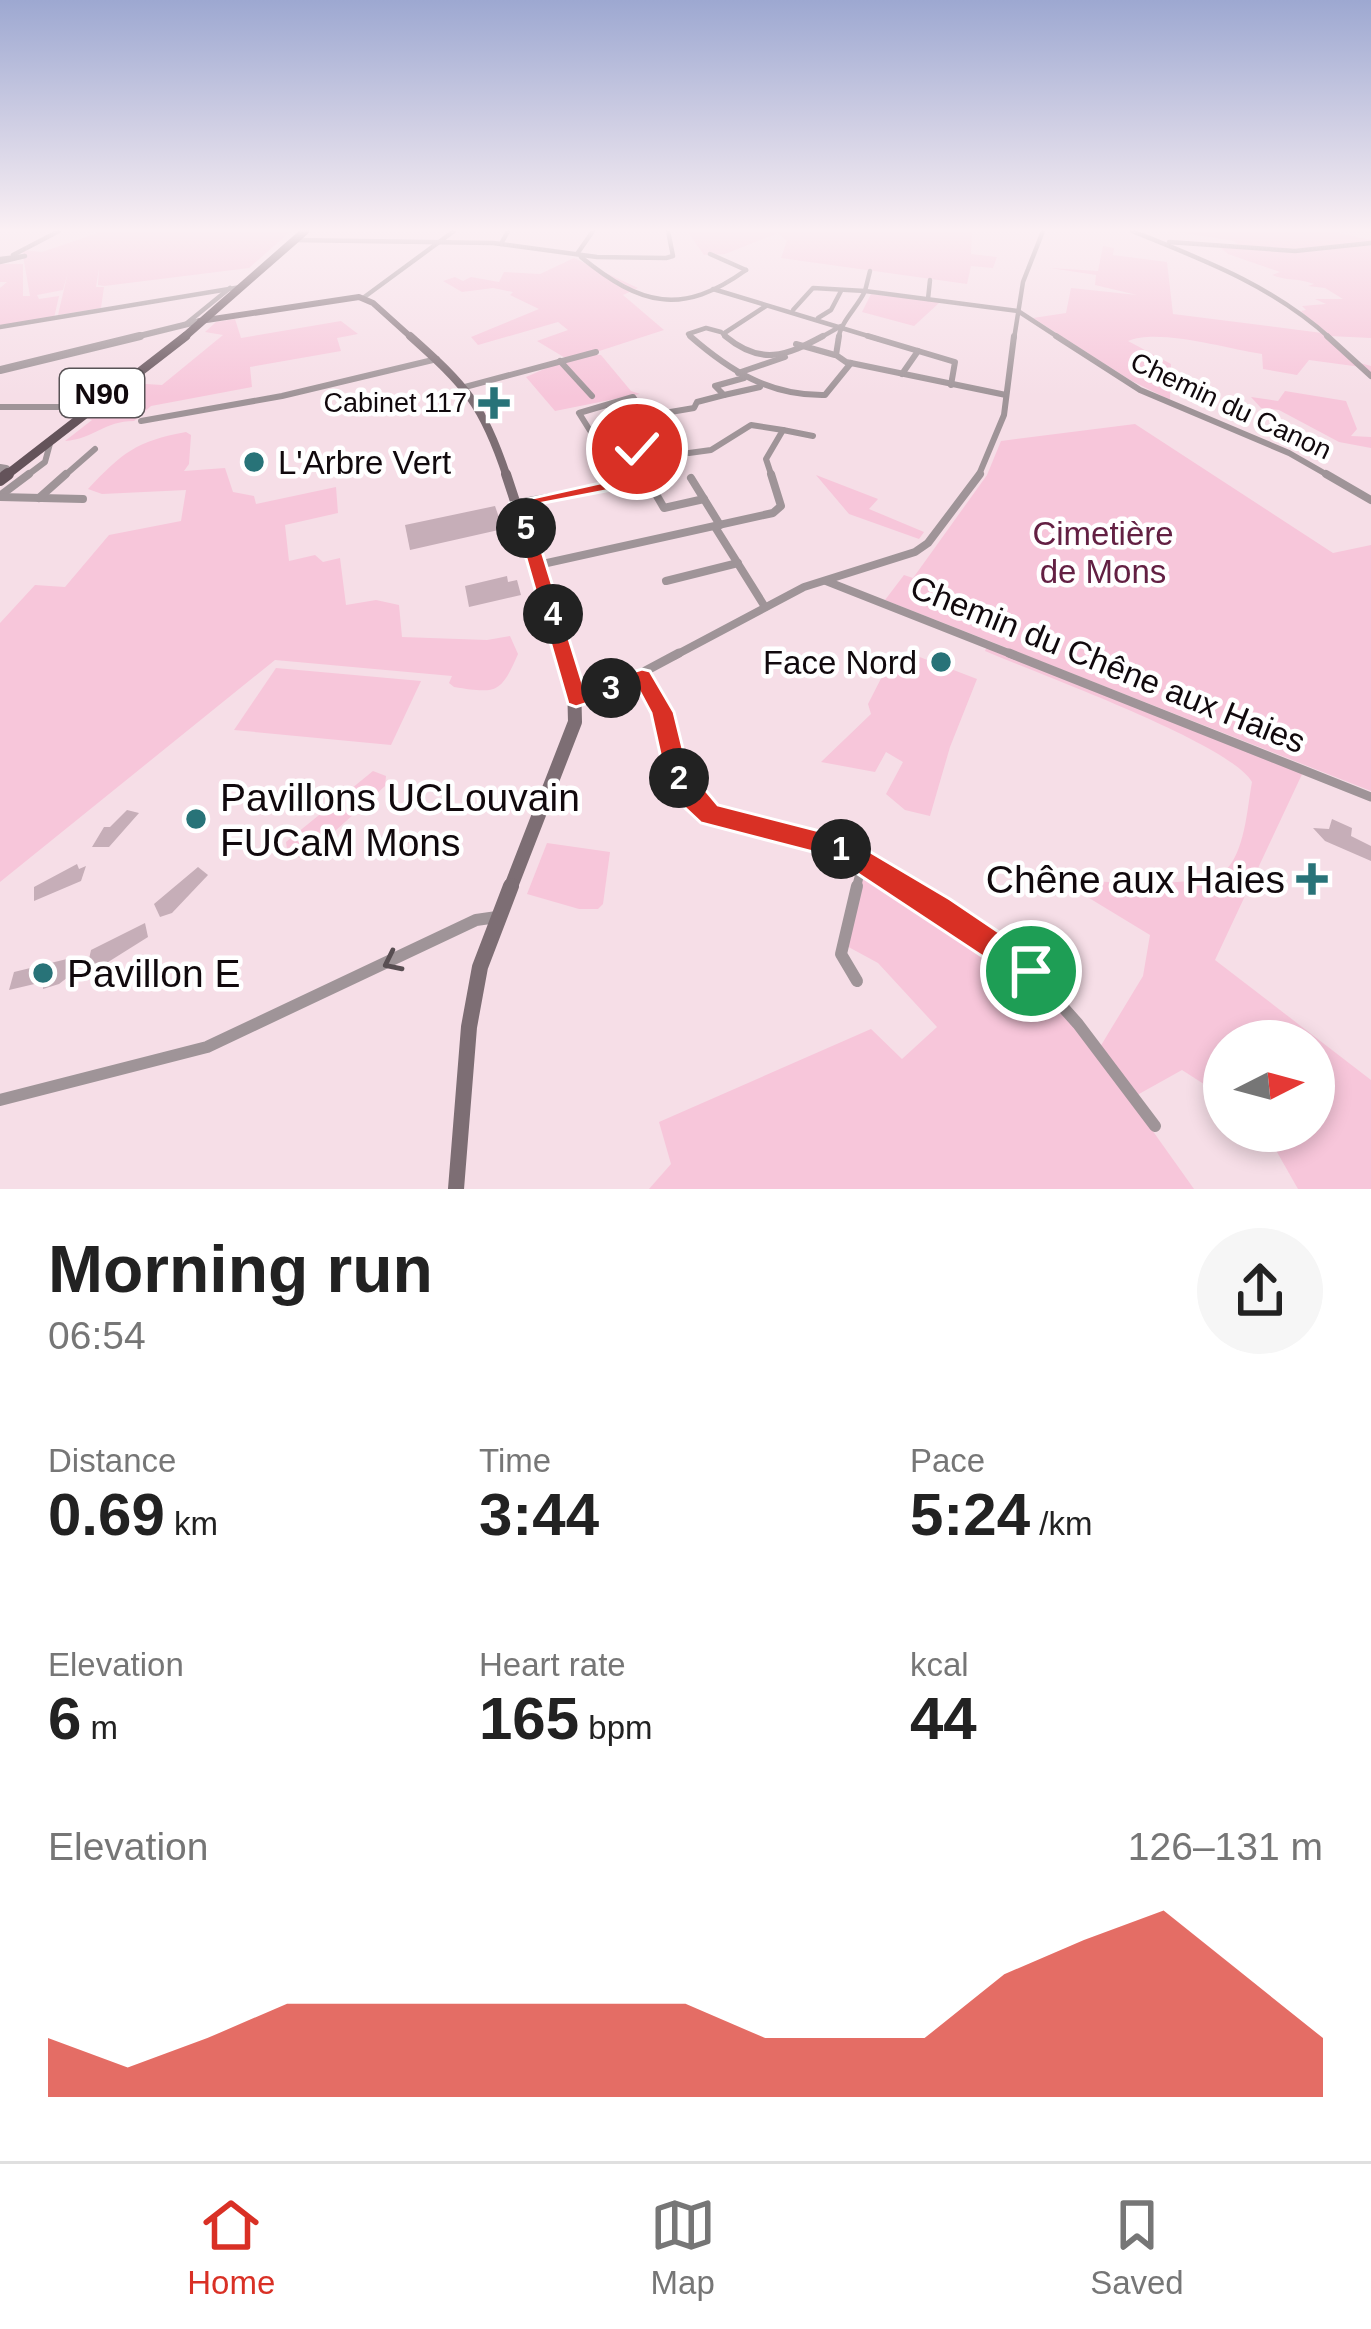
<!DOCTYPE html>
<meta charset="utf-8">
<style>
body{margin:0;font-family:Arial,sans-serif;background:#f6f6f6;color:#222;height:100vh;display:flex;flex-direction:column;font-size:45px;white-space:nowrap}
*{box-sizing:border-box;margin:0}
p{font-size:39px;color:#767676}
.icon{flex:none;width:66px;height:66px;fill:none;stroke:currentColor;stroke-width:2;stroke-linecap:round;stroke-linejoin:round}
.map{position:relative;height:1189px;overflow:hidden}
.drawer{display:flex;flex-direction:column;background:#fff;flex:1}
.drawer>*{flex:none}
.needle{width:78px;rotate:84deg}
.controls{position:absolute;left:1203px;top:1020px;display:grid;gap:24px}
.controls a{display:grid;place-items:center;width:132px;height:132px;border-radius:50%;background:#fff;box-shadow:0 6px 18px #0003;font-size:60px}
.pin{position:absolute;display:grid;place-items:center;width:102px;height:102px;color:#fff;margin:-51px;border:6px solid #fff;border-radius:50%;box-shadow:0 3px 12px #0007}
.km{position:absolute;width:60px;height:60px;margin:-30px;border-radius:50%;background:#222;color:#fff;font-size:33px;line-height:60px;text-align:center}
.round{display:grid;place-items:center;flex:none;width:126px;height:126px;border-radius:63px;background:#f6f6f6}
.overview{display:flex;align-items:center;justify-content:space-between;height:204px;padding:0 48px}
h1{font-size:66px;font-weight:600;line-height:90px}
.stats{display:grid;grid-template-columns:repeat(3,1fr);gap:18px;height:204px;padding:12px 48px}
.stats div{display:grid;align-content:center}
.stats b{font-size:60px;font-weight:600}
.stats small{font-size:33px;font-weight:400}
.stats p{font-size:33px}
.chart{height:336px;padding:24px 48px}
.chart p{display:flex;justify-content:space-between}
.chart svg{width:100%;height:216px;margin-top:12px;fill:#d93025;opacity:.7}
.menu{display:flex;justify-content:space-around;align-items:center;height:168px;border-top:3px solid #e0e0e0;background:#fff;font-size:33px;color:#767676}
.menu a{display:grid;justify-items:center;gap:6px}
.menu .active{color:#d93025}
.map>svg:first-child{display:block}
.green{fill:#f7c6da}
.building{fill:#c6aeb8}
.lines{fill:none;stroke-linecap:round;stroke-linejoin:round}
.minor-far4{stroke:#9f9498;stroke-width:4.5}
.minor-far3{stroke:#9f9498;stroke-width:6}
.minor-far2{stroke:#9f9498;stroke-width:8}
.minor-far1{stroke:#9f9498;stroke-width:9}
.minor{stroke:#9f9498;stroke-width:12}
.tertiary-far1{stroke:#9f9498;stroke-width:6}
.tertiary{stroke:#9f9498;stroke-width:8}
.secondary-far4{stroke:#7d6e74;stroke-width:6}
.secondary-far3{stroke:#7d6e74;stroke-width:8}
.secondary-far2{stroke:#7d6e74;stroke-width:10}
.secondary-far1{stroke:#7d6e74;stroke-width:14}
.secondary{stroke:#7d6e74;stroke-width:16}
.primary-far2{stroke:#64535a;stroke-width:8}
.primary-far1{stroke:#64535a;stroke-width:9}
.primary{stroke:#64535a;stroke-width:12}
.oneway{stroke:#584e52}
.route{fill:#d93025;stroke:#fff;stroke-width:3}
.poi-dot{fill:#287378;stroke:#fff;stroke-width:4.5}
.labels{text-anchor:middle;dominant-baseline:central;stroke-width:9;stroke-linejoin:round;paint-order:stroke}
.far-poi-label{font-size:27px;fill:#11090d;stroke:#fff;text-anchor:end}
.far-street-label{font-size:27px;fill:#11090d;stroke:#fff}
.shield{fill:#fff;stroke:#585356;stroke-width:3}
.shield-label{font-size:30px;font-weight:bold;fill:#11090d}
.poi-label{font-size:33px;fill:#11090d;stroke:#fff;text-anchor:start}
.park-label{font-size:33px;fill:#632043;stroke:#fff}
.street-label{font-size:33px;fill:#11090d;stroke:#fff}
.near-poi-label{font-size:39px;fill:#11090d;stroke:#fff;text-anchor:start}
</style>
<div class="map">
<svg width="1371" height="1189" viewBox="0 0 1371 1189">
<rect width="100%" height="100%" fill="#f6dee7"/>
<g class="green">
<path d="M104 231H291L249 268 104 286 98 285 99 268 96 287H104L101 308 58 315 68 272 63 290 37 295 39 299 59 296 54 318 0 327V288L7 282H0V264H23V296H30L22 250 42 252Z"/>
<path d="M687 231H972L971 254 997 257 993 268 971 266 967 284 781 258 787 241 778 233 725 254 704 255Z"/>
<path d="M1172 231H1329L1371 240V338L1329 336 1356 362 1371 366V376L1361 367 1309 360 1297 375 1263 369 1262 354C1224 348 1158 328 1128 341L1171 364 1170 400 1130 380 1033 318 1066 313 1071 288 1137 295 1095 285 1096 275 1050 268 1098 271 1103 246 1114 248 1113 255 1167 262 1173 314 1322 333 1301 311 1306 310 1302 306 1326 304 1315 299H1343L1325 288 1308 286 1314 284C1300 278 1285 281 1272 275L1280 272 1228 254 1216 244 1238 245 1234 241Z"/>
<path d="M574 258 638 288 623 295 664 330 590 354 601 355 631 391 640 394 555 411 526 377 567 359 537 341 568 330 558 322 478 345 471 337 539 309 510 295 513 292 493 288 462 292 443 281 455 277 463 281 471 277 499 282 504 272 540 274Z"/>
<path d="M871 294 940 302 914 326 862 312Z"/>
<path d="M235 319 241 338 341 321 358 334 337 338 341 351 250 367 252 387 151 406 134 421C104 421 94 439 65 441L92 420 85 418 130 383 162 385 223 335 205 332 216 322Z"/>
<path d="M1285 391 1346 401 1357 429 1351 436 1371 437V448L1339 442 1279 410 1261 408 1251 397 1278 401Z"/>
<path d="M1135 424 1333 553 1371 545V791L885 600 904 575 913 578 921 567 987 475 1001 441Z"/>
<path d="M186 432 191 435 189 464 184 471 225 468 233 492 254 496 256 504 336 487 338 513 285 525 289 561 315 555 323 562 340 558 346 605 376 600 399 605 402 637 487 640 510 636 518 654C501 693 497 694 454 687L449 683 452 676 275 660 0 882V623L35 585 65 587 109 535 181 521 186 490 102 494 88 489C122 453 136 441 186 432Z"/>
<path d="M816 475 878 499 869 509 924 532 919 539 849 514Z"/>
<path d="M988 644 1304 770 1215 960 1371 1080V1189H1298L1265 1131H1314V1041H1224V1097L1182 1070 1130 1099 1194 1189H649L671 1164 659 1122 871 1029 902 1059 937 1027 878 963 843 944 863 861 1016 957 1097 1052 1143 976 1150 935 1038 867C1052 871 1068 878 1083 880 1108 883 1208 887 1224 872 1245 853 1247 809 1252 782 1230 743 1036 673 985 651Z"/>
<path d="M893 655 912 663 917 656 977 679 950 747 930 816 905 810 886 794 903 762 886 752 875 772 821 762 871 714 868 704Z"/>
<path d="M276 668 421 681 391 745 234 730Z"/>
<path d="M373 771 386 776 385 786 305 858 288 856 286 842Z"/>
<path d="M547 843 610 852 603 904 598 909H579L527 894Z"/>
</g>
<g class="building">
<path d="M495 506 503 529 410 550 405 525Z"/>
<path d="M507 576 508 582 517 580 521 595 469 607 465 586Z"/>
<path d="M127 810 139 813 109 847H92L104 827H110Z"/>
<path d="M1332 819 1352 828 1351 836 1371 846V861L1325 841 1313 828 1329 829Z"/>
<path d="M77 864 79 869 86 866 81 881 34 901V887Z"/>
<path d="M198 867 208 875 172 913 160 917 154 904Z"/>
<path d="M145 923 148 937 97 969 94 965 87 968 91 950Z"/>
<path d="M71 958 72 974 59 984 43 989V982L9 990 14 972Z"/>
</g>
<g class="lines">
<g class="minor-far4">
<path d="M1132 231C1204 260 1273 286 1331 339"/>
<path d="M295 240 493 243 597 257 666 258 673 256 668 231"/>
<path d="M1169 242 1295 251 1371 243"/>
<path d="M501 244 508 231"/>
<path d="M577 254 593 231"/>
<path d="M710 254 746 270"/>
<path d="M13 255 59 231"/>
<path d="M581 257C641 306 682 316 746 270"/>
<path d="M0 259 25 256 0 262"/>
<path d="M713 289 878 339"/>
<path d="M363 298 454 231"/>
<path d="M928 299 930 280"/>
<path d="M793 310 813 288 865 291 870 271"/>
<path d="M818 318 831 310 841 291"/>
<path d="M187 323 230 288"/>
<path d="M0 327 241 287"/>
<path d="M693 339 688 334 706 328 721 332"/>
<path d="M729 339 723 334 766 306"/>
<path d="M818 339 841 326"/>
<path d="M838 339C841 321 857 308 865 291L1018 311 1061 339"/>
<path d="M1014 339 1023 282 1043 231"/>
</g>
<g class="minor-far3">
<path d="M690 336C730 371 770 396 825 395L851 363"/>
<path d="M725 336C761 366 786 356 823 336"/>
<path d="M839 336 836 355 846 362 1006 395"/>
<path d="M868 336 955 362 951 385"/>
<path d="M1056 336 1140 390 1289 453 1331 477"/>
<path d="M1327 336 1371 376"/>
<path d="M796 344 835 355"/>
<path d="M560 361 592 396"/>
<path d="M738 373 785 357"/>
<path d="M902 374 918 351"/>
<path d="M744 378 715 386 724 395 760 387"/>
<path d="M465 387 596 352"/>
<path d="M0 407H83"/>
<path d="M647 416 694 408 697 402 724 395"/>
<path d="M141 421 282 396 437 359"/>
<path d="M783 430 813 436"/>
<path d="M689 453 711 450 751 425 783 430 766 459 772 477"/>
<path d="M25 477 45 462 51 440"/>
<path d="M63 477 95 449"/>
<path d="M619 477 579 413 633 397 664 441 633 452 646 477"/>
<path d="M978 477 1004 415 1014 336"/>
</g>
<g class="minor-far2">
<path d="M617 474 623 484"/>
<path d="M1326 474 1371 500"/>
<path d="M691 478 720 525"/>
<path d="M623 484 644 474"/>
<path d="M1 495 29 474"/>
<path d="M657 496 664 508 704 499"/>
<path d="M0 497 83 499"/>
<path d="M39 498 66 474"/>
<path d="M518 503 623 484"/>
<path d="M715 527 765 607"/>
<path d="M538 565 773 513 781 506 771 474"/>
<path d="M666 581 738 563"/>
<path d="M826 581 1016 656"/>
<path d="M674 656 804 587 915 552 928 543 980 474"/>
</g>
<g class="minor-far1">
<path d="M1009 653 1371 797"/>
<path d="M642 677 681 779 703 808 731 823 842 849 914 889"/>
<path d="M576 698 636 676 679 653"/>
<path d="M856 889 863 861"/>
</g>
<g class="minor">
<path d="M909 886 1028 968 1078 1024 1155 1126"/>
<path d="M857 981 841 954 857 886"/>
<path d="M0 1100 207 1047 476 920 497 917"/>
</g>
<path class="tertiary-far1" d="M127 339 200 321"/>
<g class="tertiary">
<path d="M0 370 140 336"/>
<path d="M0 468 6 469"/>
</g>
<path class="secondary-far4" d="M200 321 359 297 373 303 413 339"/>
<path class="secondary-far3" d="M410 336C466 386 483 404 507 477"/>
<path class="secondary-far2" d="M506 474 566 656"/>
<path class="secondary-far1" d="M510 889 575 722 574 681 565 653"/>
<path class="secondary" d="M456 1189 469 1027 480 967 511 886"/>
<path class="primary-far2" d="M182 339 305 231"/>
<path class="primary-far1" d="M4 477 186 336"/>
<path class="primary" d="M0 480 8 474"/>
</g>
<defs><path id="oneway-chevron" d="M-2-3.5L2.5 0L-2 3.5" fill="none" stroke-width="1.6" stroke-linecap="round" stroke-linejoin="round" transform="scale(3)"/></defs>
<use class="oneway" href="#oneway-chevron" transform="translate(392 962) rotate(154)"/>
<linearGradient id="sky" x2="0" y2="1"><stop stop-color="#9da8d1"/><stop offset="0.58" stop-color="#fbf0f4"/><stop offset="1" stop-color="#fbf0f4" stop-opacity="0"/></linearGradient>
<rect width="1371" height="397" fill="url(#sky)"/>
<path class="route" d="M631 446 645 449 641 454 655 475 647 483 528 506 584 687 642 669 650 671 674 712 688 769 718 805 847 838 950 899 1042 961 1046 971 1042 982 1031 986 1021 982 832 857 701 823 685 808 664 772 651 713 637 687 576 707 568 704 510 503 636 475 626 454Z"/>
<g class="poi-dot">
<path d="M488 385h12v12h12v12h-12v12h-12v-12h-12v-12h12z"/>
<circle cx="254" cy="462" r="12"/>
<circle cx="941" cy="662" r="12"/>
<circle cx="196" cy="819" r="12"/>
<path d="M1306 861h12v12h12v12h-12v12h-12v-12h-12v-12h12z"/>
<circle cx="43" cy="973" r="12"/>
</g>
<g class="labels">
<g class="far-poi-label">
<text x="467" y="403">Cabinet 117</text>
</g>
<g class="far-street-label">
<text transform="translate(1231 406) rotate(25)">Chemin du Canon</text>
</g>
<rect class="shield" x="60" y="369" width="84" height="48" rx="9"/>
<g class="shield-label">
<text x="102" y="393">N90</text>
</g>
<g class="poi-label">
<text x="278" y="462">L'Arbre Vert</text>
<text x="917" y="662" text-anchor="end">Face Nord</text>
</g>
<g class="park-label">
<text x="1103" y="533">Cimetière<tspan x="1103" dy="38">de Mons</tspan></text>
</g>
<g class="street-label">
<text transform="translate(1108 664) rotate(22)">Chemin du Chêne aux Haies</text>
</g>
<g class="near-poi-label">
<text x="220" y="797">Pavillons UCLouvain<tspan x="220" dy="45">FUCaM Mons</tspan></text>
<text x="1285" y="879" text-anchor="end">Chêne aux Haies</text>
<text x="67" y="973">Pavillon E</text>
</g>
</g>
</svg>
<div class="controls">
<a><svg class="needle" viewBox="-14 -14 28 28"><path d="M0-13l5 13h-10z" fill="#e53935"/><path d="M0 13l5-13h-10z" fill="#767676"/></svg></a>
</div>
<div class="pin" style="left:1031px;top:971px;background:#1e9e55"><svg class="icon" aria-label="arrive" viewBox="0 0 24 24"><path d="M6 21V4h12l-3 4 3 4H6"/></svg></div>
<div class="pin" style="left:637px;top:449px;background:#d93025"><svg class="icon" aria-label="check" viewBox="0 0 24 24"><path d="M5 12l5 5 9-10"/></svg></div>
<b class="km" style="left:841px;top:849px">1</b>
<b class="km" style="left:679px;top:778px">2</b>
<b class="km" style="left:611px;top:688px">3</b>
<b class="km" style="left:553px;top:614px">4</b>
<b class="km" style="left:526px;top:528px">5</b>
</div>
<section class="drawer">
<div class="overview"><div><h1>Morning run</h1><p>06:54</p></div><a class="round"><svg class="icon" aria-label="share" viewBox="0 0 24 24"><path d="M12 15V3M7 8l5-5 5 5M5 13v7h14v-7"/></svg></a></div>
<div class="stats">
<div><p>Distance</p><b>0.69<small> km</small></b></div>
<div><p>Time</p><b>3:44</b></div>
<div><p>Pace</p><b>5:24<small> /km</small></b></div>
</div>
<div class="stats">
<div><p>Elevation</p><b>6<small> m</small></b></div>
<div><p>Heart rate</p><b>165<small> bpm</small></b></div>
<div><p>kcal</p><b>44</b></div>
</div>
<div class="chart"><p><span>Elevation</span>126–131 m</p>
<svg viewBox="0 0 160 44" preserveAspectRatio="none"><path d="M0 44V32L10 38L20 32L30 25L40 25L50 25L60 25L70 25L80 25L90 32L100 32L110 32L120 19L130 12L140 6L150 19L160 32V44z"/></svg>
</div>
</section>
<nav class="menu">
<a class="active"><svg class="icon" aria-label="home" viewBox="0 0 24 24"><path d="M3 11l9-7 9 7M6 9v11h12V9"/></svg>Home</a>
<a><svg class="icon" aria-label="map" viewBox="0 0 24 24"><path d="M3 6l6-2 6 2 6-2v14l-6 2-6-2-6 2zM9 4v14M15 6v14"/></svg>Map</a>
<a><svg class="icon" aria-label="saved" viewBox="0 0 24 24"><path d="M7 4h10v16l-5-4-5 4z"/></svg>Saved</a>
</nav>
